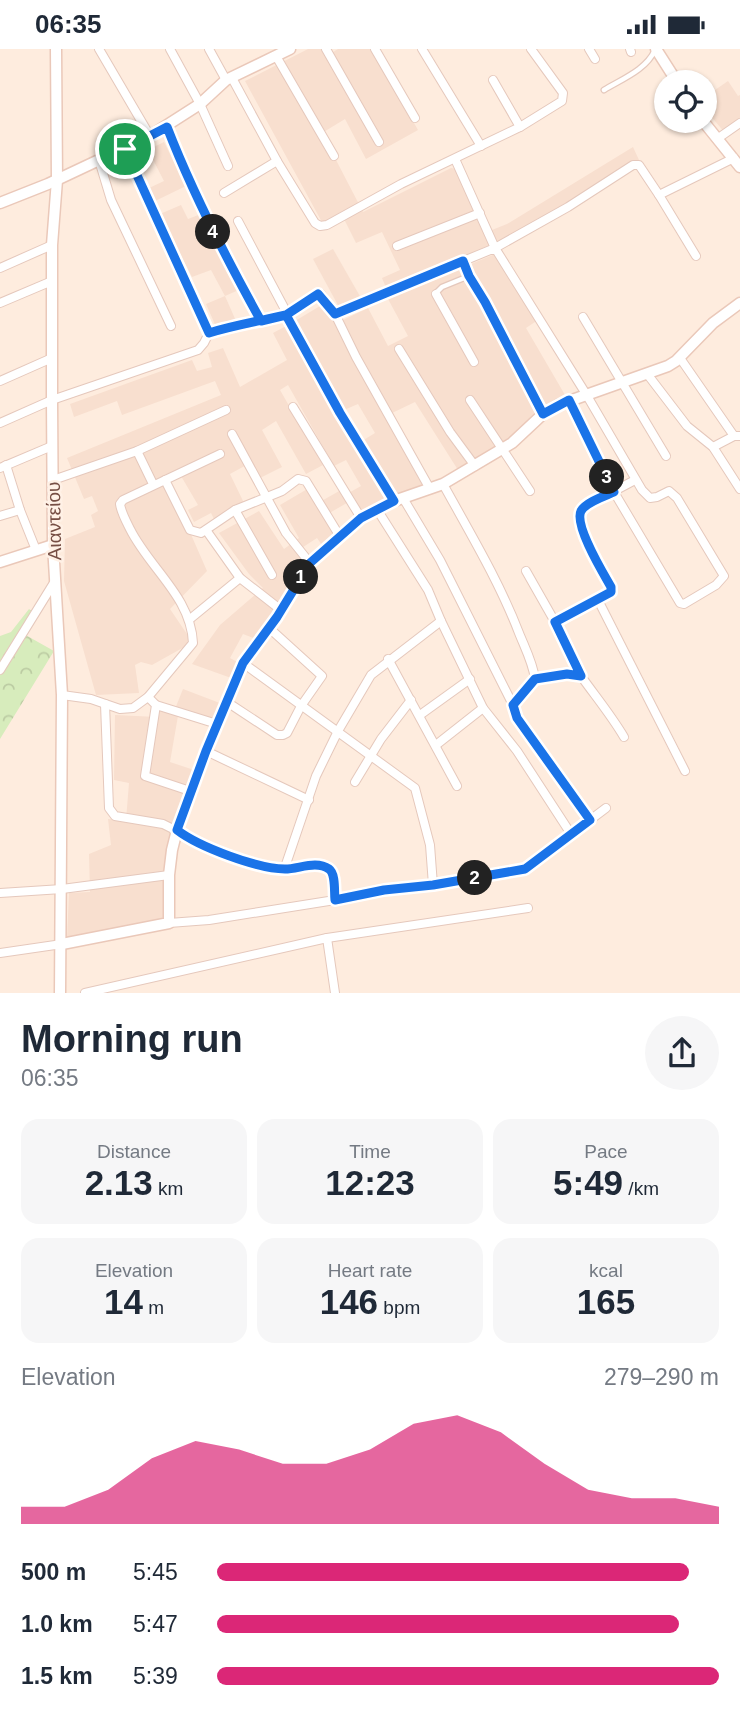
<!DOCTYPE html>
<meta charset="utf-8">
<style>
body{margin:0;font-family:Arial,sans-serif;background:#f6f6f7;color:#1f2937;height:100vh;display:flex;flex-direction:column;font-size:26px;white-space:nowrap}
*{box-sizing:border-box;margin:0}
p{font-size:23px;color:#747a83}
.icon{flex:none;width:38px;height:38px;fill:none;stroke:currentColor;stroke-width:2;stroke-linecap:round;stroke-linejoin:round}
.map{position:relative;height:944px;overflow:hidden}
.panel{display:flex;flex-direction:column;background:#fff;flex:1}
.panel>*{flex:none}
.controls{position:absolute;left:654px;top:21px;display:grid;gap:14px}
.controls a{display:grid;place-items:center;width:63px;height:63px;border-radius:50%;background:#fff;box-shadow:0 2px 5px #0004;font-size:35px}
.pin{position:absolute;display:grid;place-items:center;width:60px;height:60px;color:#fff;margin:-30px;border:4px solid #fff;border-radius:50%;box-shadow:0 2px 7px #0007}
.km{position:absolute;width:35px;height:35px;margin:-18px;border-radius:50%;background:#222;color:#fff;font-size:19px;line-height:35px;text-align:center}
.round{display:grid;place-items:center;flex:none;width:74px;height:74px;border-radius:37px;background:#f6f6f7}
.headline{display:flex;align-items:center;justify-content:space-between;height:119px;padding:0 21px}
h1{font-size:38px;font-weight:600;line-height:52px}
.stats{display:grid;grid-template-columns:repeat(3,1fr);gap:10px;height:119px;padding:7px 21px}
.stats div{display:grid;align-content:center;border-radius:18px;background:#f6f6f7;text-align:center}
.stats b{font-size:35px;font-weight:600}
.stats small{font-size:19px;font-weight:400}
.stats p{font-size:19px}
.chart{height:196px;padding:14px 21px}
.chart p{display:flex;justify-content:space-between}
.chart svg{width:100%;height:126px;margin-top:7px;fill:#db2777;opacity:.7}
ul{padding:0 21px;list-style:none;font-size:23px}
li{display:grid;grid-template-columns:112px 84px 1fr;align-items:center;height:52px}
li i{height:18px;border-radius:9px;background:#db2777}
.status{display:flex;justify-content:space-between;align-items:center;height:49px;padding:0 35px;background:#fff;direction:ltr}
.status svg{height:19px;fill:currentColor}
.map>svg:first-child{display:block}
.residential{fill:#f8dfcf}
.forest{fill:url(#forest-crowns)}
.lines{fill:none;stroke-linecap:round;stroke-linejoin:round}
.lane-casing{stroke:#e5c8bc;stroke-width:7}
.street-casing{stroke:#e5c8bc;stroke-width:10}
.secondary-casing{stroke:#eac8b9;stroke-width:13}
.lane{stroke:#fff;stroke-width:4.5}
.street{stroke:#fff;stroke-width:8}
.secondary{stroke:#fff;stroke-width:10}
.route-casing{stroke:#fff;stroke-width:14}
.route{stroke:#1a73e8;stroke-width:9}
.labels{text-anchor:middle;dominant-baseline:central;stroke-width:5;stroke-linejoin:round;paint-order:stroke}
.street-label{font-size:19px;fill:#764e44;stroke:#fff1e6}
</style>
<div class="status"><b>06:35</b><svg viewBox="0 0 49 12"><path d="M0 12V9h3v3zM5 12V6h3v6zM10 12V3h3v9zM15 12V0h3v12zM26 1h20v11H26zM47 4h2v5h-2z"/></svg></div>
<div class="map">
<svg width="740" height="944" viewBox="0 0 740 944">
<defs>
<pattern id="forest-crowns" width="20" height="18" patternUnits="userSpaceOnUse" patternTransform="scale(1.75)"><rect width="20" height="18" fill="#d7ecbc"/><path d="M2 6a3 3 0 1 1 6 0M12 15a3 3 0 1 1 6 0" fill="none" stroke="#bccca3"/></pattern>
</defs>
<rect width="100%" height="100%" fill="#feecde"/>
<g class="residential">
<path d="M308 0H327L330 5 338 0H372L418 81 366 110 345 70 322 84 363 163 451 119 457 120 487 183 507 175 633 98 639 111 519 183 387 241 382 229 400 221 382 183 356 194 342 166 323 175 245 32Z"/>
<path d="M728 32 738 47 740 46V73L725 84 705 60V48Z"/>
<path d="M164 93 186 137 153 153 147 140 164 132 148 101Z"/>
<path d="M181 156 188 170 201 165 241 240 225 247 236 272 217 280 206 255 225 247 211 221 192 228 160 165Z"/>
<path d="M333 200 361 249 340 260 313 210Z"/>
<path d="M495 205 538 271 526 279 565 346 547 357 496 400 458 421 415 353 390 365 429 435 396 447 362 392 375 384 358 355 344 361 295 272 325 254 341 272 368 259 388 297 408 287 388 250Z"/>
<path d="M288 276 355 399 390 451 362 466 352 451 326 466 337 485 324 499 317 489 297 502 306 515 282 556 256 590 243 585 230 609 241 615 234 630 192 615 220 576 263 539 249 525 219 484 259 462 284 500 299 489 280 456 309 439 318 454 341 441 345 446 361 437 346 411 334 417 288 336 280 341 323 416 306 425 276 372 262 381 282 418 260 429 250 414 230 425 244 454 214 470 211 464 194 473 188 461 198 456 181 427 168 433 207 522 170 560 189 588 186 597 152 616 141 613 135 616 139 644 96 646 64 532 65 490 95 478 91 466 98 462 92 447 84 450 67 409 221 346 215 332 122 366 117 352 74 368 70 355 192 311 197 322 212 318 208 304 223 299 240 338 287 311 273 284Z"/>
<path d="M183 640 225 656 218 672 179 661 170 713 197 722 174 780 163 825 165 874 67 889 69 844 90 843 89 805 111 796 108 770 126 771 129 734 114 731 115 666 157 668 159 660 173 665Z"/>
</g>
<path class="forest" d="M29 560 34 564 22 584 54 602 0 690V587L11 583Z"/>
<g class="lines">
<g class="lane-casing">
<g id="lane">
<path d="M604 41C622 30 646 21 655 1"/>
<path d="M436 244 442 238 469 227"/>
</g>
</g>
<g class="street-casing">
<g id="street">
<path d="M99 0 150 87"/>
<path d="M170 0 200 55 228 117"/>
<path d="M209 0 226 31"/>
<path d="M326 0 379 93"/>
<path d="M375 0 415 69"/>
<path d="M422 0 481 97"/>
<path d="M589 0 595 10"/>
<path d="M630 0 631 3"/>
<path d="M276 7 334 107"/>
<path d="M232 29 277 112 315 174 320 177 327 176 401 135 520 78 562 52 563 44 531 0"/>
<path d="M493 31 520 78"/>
<path d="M167 78C193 145 226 209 262 272"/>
<path d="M717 90 740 74"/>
<path d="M125 101 209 284"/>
<path d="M455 110 495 199 568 158 633 116H639L659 146 734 109"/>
<path d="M99 111 111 151 171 277"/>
<path d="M224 144 277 112"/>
<path d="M659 146 696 207"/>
<path d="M238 172 340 364 394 452"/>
<path d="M397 197 480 164"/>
<path d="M463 212 469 227 485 253 543 365"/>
<path d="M0 219 52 196"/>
<path d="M436 245 474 313"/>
<path d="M0 254 52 232"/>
<path d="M335 265 356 308 430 440"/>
<path d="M583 268 666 407"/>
<path d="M399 300 450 383 475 417"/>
<path d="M680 309 734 387H740"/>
<path d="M648 326 687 377 713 398 740 440"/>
<path d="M0 332 52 309"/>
<path d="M470 351 530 442"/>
<path d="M293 358 361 469"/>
<path d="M0 374 52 351 198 301 204 294 209 284 238 275 286 266 315 246 321 245 335 265 495 199 586 345 642 441 650 449 657 448 669 442 677 449 724 527 716 536 684 555 680 554 614 443 569 351"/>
<path d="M232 385 286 484 310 514"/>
<path d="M713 398 734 387"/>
<path d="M137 402 153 435"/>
<path d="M6 416 20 461 36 501"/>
<path d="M0 419 52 397"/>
<path d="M53 431 137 402 226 361"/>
<path d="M165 431 190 481 201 484 235 461 282 442 298 430 306 432 339 486"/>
<path d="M443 435C470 484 499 532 519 584 525 599 533 614 535 630L513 656"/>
<path d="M403 449 440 511 513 656 517 669 590 771"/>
<path d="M235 461 272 526"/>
<path d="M0 467 20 461"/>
<path d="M206 481 240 529 281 561"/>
<path d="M526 522 555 573 581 627"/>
<path d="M598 551 685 722"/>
<path d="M190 570 240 529"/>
<path d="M441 572 483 659 517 702 571 785"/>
<path d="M555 573 611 543V538L581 479 580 463 588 456 635 431"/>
<path d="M388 610 457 737"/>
<path d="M243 614 415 739 430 796 433 836"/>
<path d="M0 621 55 532"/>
<path d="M535 630 567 625 581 627C596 648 611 666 624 688"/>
<path d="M62 646 91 650 120 660 133 659 148 648 193 594C191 548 150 520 130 480 126 472 121 463 120 455L123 451 220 405"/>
<path d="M148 648 156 656 145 727 193 743"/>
<path d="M227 653 277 686H283L287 684 301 657 322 627 268 578"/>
<path d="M105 655 109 759 115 767 163 775 227 807 245 813 284 821 312 816 327 819 333 825 335 851"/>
<path d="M156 656 217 675"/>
<path d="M420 666 470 630"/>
<path d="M436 696 483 659"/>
<path d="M206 702 309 751"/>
<path d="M355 733 381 690 411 651"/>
<path d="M284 821 316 727 338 682 371 626 441 572 428 541 378 462"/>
<path d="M0 844 62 840 169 826"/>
<path d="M169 874 209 871 335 851 384 841 433 836 525 820 606 759"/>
<path d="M327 889 528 859"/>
<path d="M0 904 62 895"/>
<path d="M85 944 327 889 335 944"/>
</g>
</g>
<g class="secondary-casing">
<g id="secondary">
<path d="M56 0 57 131 52 196V351L53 496 62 646 60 944"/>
<path d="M656 0 677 33"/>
<path d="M703 72 740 118"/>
<path d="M0 154 48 135 150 87 200 55 226 31 290 0"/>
<path d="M0 513 53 496"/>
<path d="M62 895 169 874V826L172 801 177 781 206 702 243 614 277 568 310 514 361 469 394 452 443 435 512 394 543 365 558 356 668 317 676 312 713 274 740 254"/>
</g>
</g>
<use href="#lane" class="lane"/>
<use href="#street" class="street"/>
<use href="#secondary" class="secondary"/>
</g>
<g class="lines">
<g class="route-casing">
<path id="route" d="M125 100 209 284C235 276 260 272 286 266L340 364 394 452 361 469 310 514 277 568 243 614 206 702 177 781C199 798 258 820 285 820 299 820 316 811 329 820 336 825 334 843 335 851L384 841 433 836 525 820 590 771 517 669 513 656 535 630 567 625 581 627 555 573 611 543V538C603 524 574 476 581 462 586 453 605 447 614 443L569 351 543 365 485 253 469 227 463 212 335 265 318 245 286 266 261 272C226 209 193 145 167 78L125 100"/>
</g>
<use href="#route" class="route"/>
</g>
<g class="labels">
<g class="street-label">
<text transform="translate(54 472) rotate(-91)">Αιαντείου</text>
</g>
</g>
</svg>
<div class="controls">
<a><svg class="icon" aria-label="locate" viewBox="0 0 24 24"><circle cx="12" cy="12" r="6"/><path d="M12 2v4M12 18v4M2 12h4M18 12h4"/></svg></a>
</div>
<div class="pin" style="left:125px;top:100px;background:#1e9e55"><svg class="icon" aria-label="arrive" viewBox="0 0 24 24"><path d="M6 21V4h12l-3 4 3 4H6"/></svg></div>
<b class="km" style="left:301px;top:528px">1</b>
<b class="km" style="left:475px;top:829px">2</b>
<b class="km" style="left:607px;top:428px">3</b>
<b class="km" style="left:213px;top:183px">4</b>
</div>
<section class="panel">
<div class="headline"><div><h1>Morning run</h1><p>06:35</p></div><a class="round"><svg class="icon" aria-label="share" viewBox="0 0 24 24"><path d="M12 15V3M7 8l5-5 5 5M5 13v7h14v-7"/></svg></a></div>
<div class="stats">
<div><p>Distance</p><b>2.13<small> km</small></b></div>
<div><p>Time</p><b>12:23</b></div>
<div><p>Pace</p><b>5:49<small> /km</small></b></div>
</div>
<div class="stats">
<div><p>Elevation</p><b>14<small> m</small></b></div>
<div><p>Heart rate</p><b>146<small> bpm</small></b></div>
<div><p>kcal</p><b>165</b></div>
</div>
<div class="chart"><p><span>Elevation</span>279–290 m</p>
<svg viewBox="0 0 160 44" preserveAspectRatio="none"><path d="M0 44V38L10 38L20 32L30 21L40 15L50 18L60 23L70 23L80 18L90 9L100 6L110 12L120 23L130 32L140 35L150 35L160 38V44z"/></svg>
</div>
<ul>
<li><b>500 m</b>5:45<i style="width:94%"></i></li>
<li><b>1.0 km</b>5:47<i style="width:92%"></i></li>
<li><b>1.5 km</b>5:39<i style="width:100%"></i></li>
</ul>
</section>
